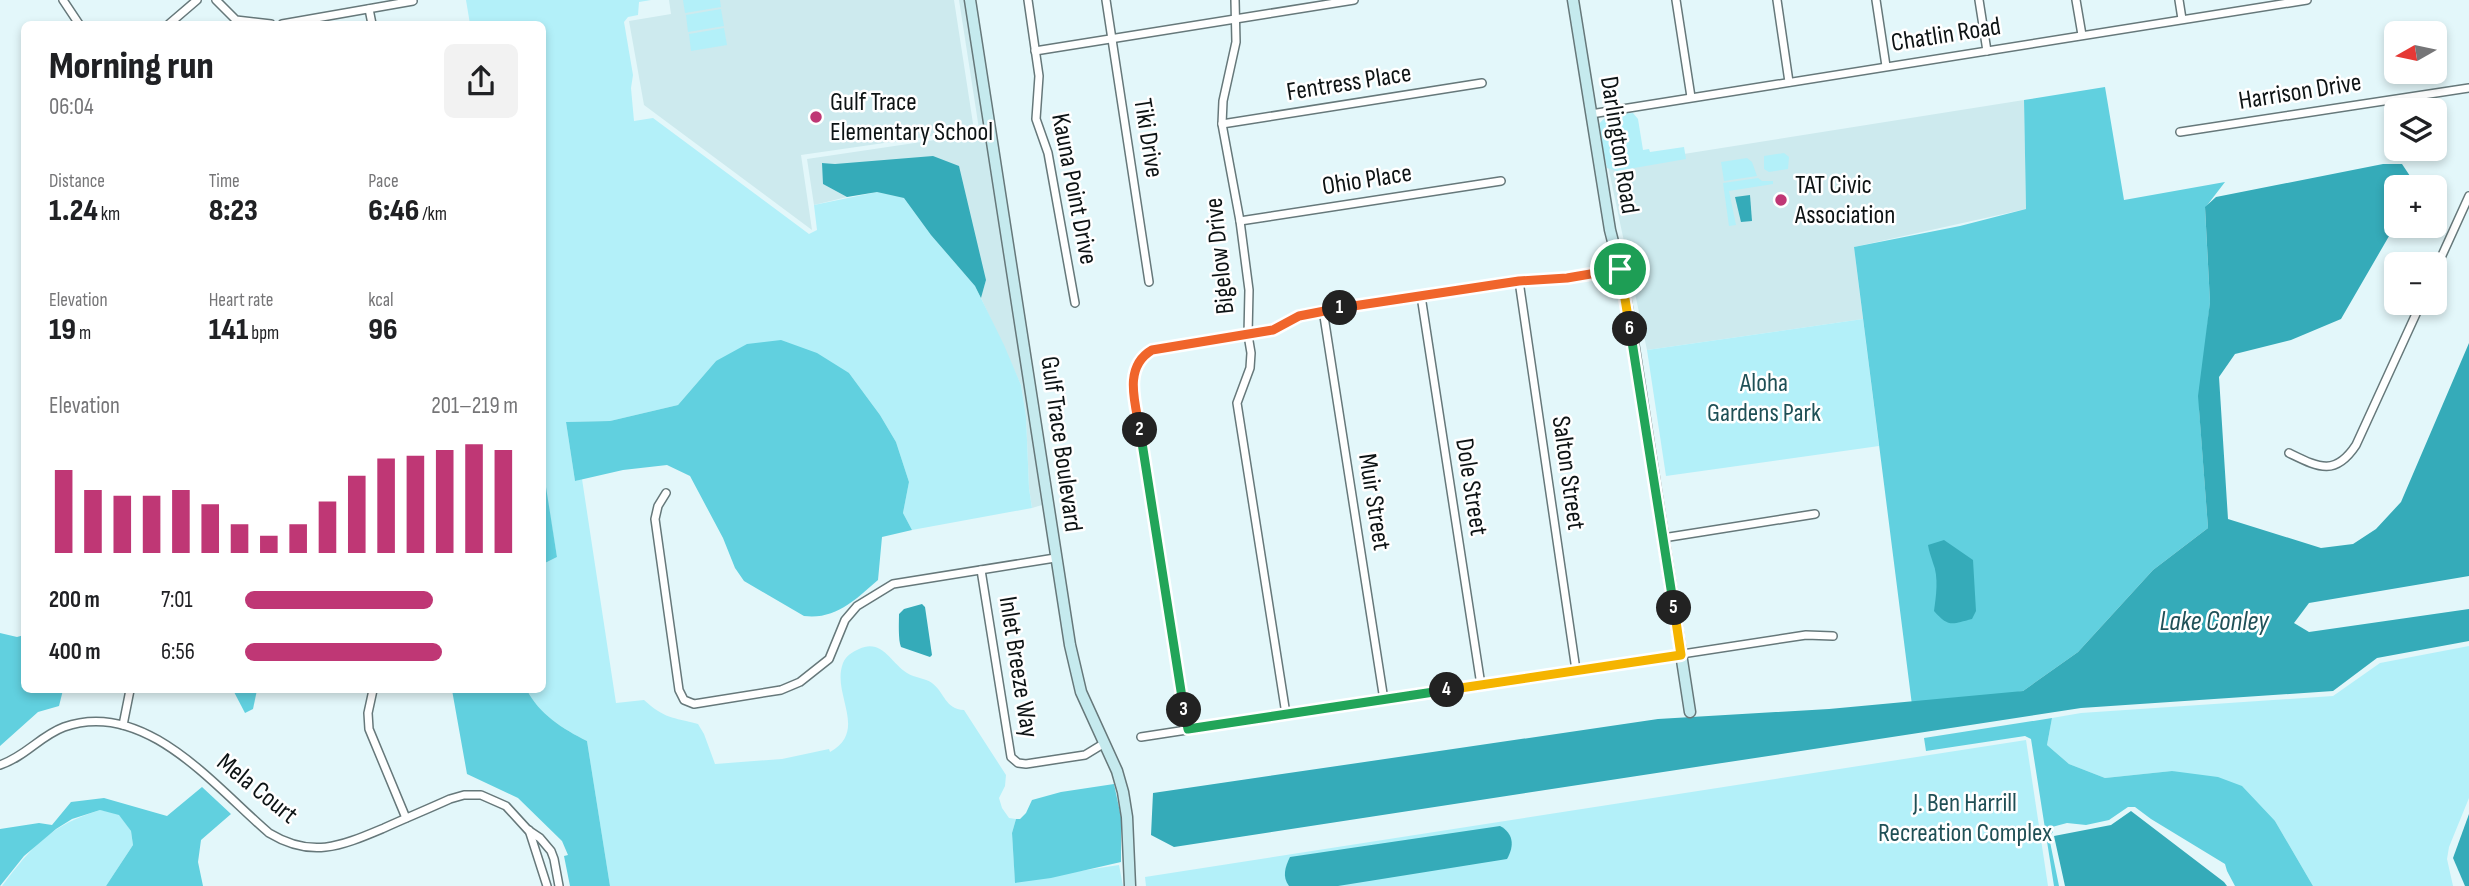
<!DOCTYPE html>
<meta charset="utf-8">
<style>
body{margin:0;font-family:"Sofia Sans Condensed",sans-serif;background:#f2f2f2;color:#202124;height:100vh;display:flex;flex-direction:column;font-size:26px;white-space:nowrap}
*{box-sizing:border-box;margin:0}
p{font-size:23px;color:#757577}
.icon{flex:none;width:38px;height:38px;fill:none;stroke:currentColor;stroke-width:2;stroke-linecap:round;stroke-linejoin:round}
.map{position:relative;flex:1;overflow:hidden}
.sheet{position:absolute;left:21px;top:21px;width:525px;height:672px;display:flex;flex-direction:column;background:#fff;border-radius:10px;box-shadow:0 4px 10px #0003}
.sheet>*{flex:none}
.needle{width:46px;rotate:261deg}
.tools{position:absolute;left:2384px;top:21px;display:grid;gap:14px}
.tools a{display:grid;place-items:center;width:63px;height:63px;border-radius:10px;background:#fff;box-shadow:0 4px 10px #0003;font-size:35px}
.pin{position:absolute;display:grid;place-items:center;width:60px;height:60px;color:#fff;margin:-30px;border:4px solid #fff;border-radius:50%;box-shadow:0 2px 7px #0007}
.km{position:absolute;width:35px;height:35px;margin:-18px;border-radius:50%;background:#222;color:#fff;font-size:19px;line-height:35px;text-align:center}
.round{display:grid;place-items:center;flex:none;width:74px;height:74px;border-radius:10px;background:#f2f2f2}
.summary{display:flex;align-items:center;justify-content:space-between;height:119px;padding:0 28px}
h1{font-size:38px;font-weight:800;line-height:52px}
.figures{display:grid;grid-template-columns:repeat(3,1fr);gap:10px;height:119px;padding:7px 28px}
.figures div{display:grid;align-content:center}
.figures b{font-size:30px;font-weight:800}
.figures small{font-size:19px;font-weight:400}
.figures p{font-size:19px}
.chart{height:196px;padding:14px 28px}
.chart p{display:flex;justify-content:space-between}
.chart svg{width:100%;height:126px;margin-top:7px;stroke:#bf3775;stroke-width:6}
ul{padding:0 28px;list-style:none;font-size:23px}
li{display:grid;grid-template-columns:112px 84px 1fr;align-items:center;height:52px}
li i{height:18px;border-radius:9px;background:#bf3775}
.map>svg:first-child{display:block}
.built{fill:#cdeaee}
.green{fill:#b3f0f9}
.forest{fill:#61d0df}
.water{fill:#35abb9}
.lines{fill:none;stroke-linecap:round;stroke-linejoin:round}
.street-casing{stroke:#66787a;stroke-width:10}
.secondary-casing{stroke:#66787a;stroke-width:13}
.street{stroke:#fff;stroke-width:7}
.secondary{stroke:#c5eaee;stroke-width:10}
.split-1-casing{stroke:#fff;stroke-width:14}
.split-2-casing{stroke:#fff;stroke-width:14}
.split-3-casing{stroke:#fff;stroke-width:14}
.split-4-casing{stroke:#fff;stroke-width:14}
.split-5-casing{stroke:#fff;stroke-width:14}
.split-6-casing{stroke:#fff;stroke-width:14}
.split-7-casing{stroke:#fff;stroke-width:14}
.split-1{stroke:#f0652b;stroke-width:9}
.split-2{stroke:#f0652b;stroke-width:9}
.split-3{stroke:#22a559;stroke-width:9}
.split-4{stroke:#22a559;stroke-width:9}
.split-5{stroke:#f5b400;stroke-width:9}
.split-6{stroke:#22a559;stroke-width:9}
.split-7{stroke:#f5b400;stroke-width:9}
.poi-dot{fill:#bf3775;stroke:#fff;stroke-width:2.5}
.labels{text-anchor:middle;dominant-baseline:central;stroke-width:5;stroke-linejoin:round;paint-order:stroke}
.street-label{font-size:26px;fill:#0d1314;stroke:#fff}
.poi-label{font-size:26px;fill:#0d1314;stroke:#fff;text-anchor:start}
.park-label{font-size:26px;fill:#1f5056;stroke:#fff}
.water-label{font-size:28px;font-style:italic;fill:#205158;stroke:#fff}
</style>
<div class="map">
<svg width="2469" height="886" viewBox="0 0 2469 886">
<rect width="100%" height="100%" fill="#e3f7fa"/>
<g class="built">
<path d="M669 0H954L974 130 801 155 812 230 644 105 629 21 671 14Z"/>
<path d="M959 0H965L983 113 1042 505 1032 508 1029 488 1026 416 1021 385 981 298 986 280 835 164 823 163V184L847 197 814 205 807 159 975 134 979 129Z"/>
<path d="M2024 100 2026 209 1854 247 1863 319 1647 350 1608 166Z"/>
</g>
<g class="green">
<path d="M466 0H651L639 2 638 15 628 17 624 22 633 75 631 88 634 121 653 118 809 234 817 230 814 205 877 192 904 198 931 235 975 286 1004 345 1021 385 1026 416 1029 488 1032 508 912 530 903 513 909 482 896 442 880 415 849 373 716 361 678 405 610 421 566 422 575 481 582 479 616 703 644 700C665 719 672 717 698 724L704 734 715 764 782 759 829 749 830 752C869 730 831 694 843 663 846 656 852 652 859 649 882 638 891 663 907 673 915 678 925 678 932 683 945 693 945 709 964 710L1006 775 1005 786 999 798 1002 808 1009 818 1016 819 1012 833 1015 881 1119 865 1123 886H610L587 741C563 729 539 714 527 690H542L543 564 557 557 542 468V24H470Z"/>
<path d="M683 0H720L721 7 685 13Z"/>
<path d="M721 9 724 26 688 32 686 15Z"/>
<path d="M724 28 727 45 691 51 689 34Z"/>
<path d="M1633 113 1638 119 1643 150 1649 149 1650 152 1684 147 1686 159 1617 171 1607 168 1598 128C1602 113 1620 114 1633 113Z"/>
<path d="M1784 153 1789 157 1788 169 1769 172 1764 169V156Z"/>
<path d="M1747 158 1752 162 1757 176 1724 181 1721 162Z"/>
<path d="M1758 178 1762 181H1773V184L1729 191 1736 225 1729 226 1723 183Z"/>
<path d="M1863 319 1879 446 1666 476 1647 350Z"/>
<path d="M2469 646V798L2449 847 2447 859 2453 886H2313L2275 821 2172 771 2105 778 2069 764 2047 745 2052 718 2081 713 2333 696 2380 663Z"/>
<path d="M2026 740 2048 886H1146L1145 877Z"/>
<path d="M100 810 119 814 131 831 133 845 106 886H2C32 846 51 825 100 810Z"/>
</g>
<g class="forest">
<path d="M2105 87 2124 200 2225 182 2205 208 2210 302 2199 408 2208 528 2153 570 2078 652 2023 691 1913 713 1854 247 1960 226 2026 209 2024 100Z"/>
<path d="M781 340 817 353 849 373 880 415 896 442 909 482 903 513 912 530 882 537 878 580C856 599 836 620 804 616L744 581 735 568 723 538 690 476 667 465 623 470 575 481 566 422 610 421 678 405 716 361 747 344Z"/>
<path d="M543 468 557 557 543 564H542Z"/>
<path d="M0 633 17 637 24 635V690H63L59 706 38 712 0 746Z"/>
<path d="M233 690H257L253 709 245 713Z"/>
<path d="M452 690H527C539 714 563 729 587 741L610 886H570L564 856 568 855 562 841 518 798 467 774Z"/>
<path d="M2052 718 2047 745 2069 764 2105 778 2172 771 2218 777 2242 786 2275 821 2313 886H2235L2227 871 2225 864 2151 819 2135 807H2128L2109 820 2086 825 2067 823 2052 827 2053 832 2049 837 2059 886H2054L2031 739 2025 736 1926 751 1924 738Z"/>
<path d="M1114 784 1121 817V862L1051 878 1015 883 1012 833 1016 819H1020L1026 813 1032 800 1061 792Z"/>
<path d="M202 787 231 814 201 840 198 862 203 886H106L133 845 131 831 119 815 100 810 72 819 56 829 24 856 0 886V829L39 823 52 825 71 802 104 798 167 816Z"/>
</g>
<g class="water">
<path d="M933 156 959 166 986 280 981 298 975 286 931 235 904 198 877 192 847 197 823 184 822 163 835 164Z"/>
<path d="M2383 164H2402L2412 179V187H2396V224L2341 319 2291 340 2235 354 2219 377 2228 519 2321 548 2353 544 2376 529 2401 502 2469 343V576L2309 603 2294 623 2309 632 2469 609V641L2377 658 2333 691 2081 708 1174 847 1151 835 1153 793 1658 719 1829 709 2023 691 2078 652 2153 570 2208 528 2198 396 2210 302 2205 207 2216 197Z"/>
<path d="M1750 195 1752 221 1741 222 1735 197Z"/>
<path d="M1944 540 1973 560 1976 611 1972 619C1952 624 1949 628 1934 611 1936 597 1939 577 1933 563 1931 556 1929 552 1928 545Z"/>
<path d="M922 604 925 607 932 655 930 657 901 647C898 640 899 621 899 614L904 609Z"/>
<path d="M2131 811 2224 882 2227 886H2065L2054 836 2111 825Z"/>
<path d="M2469 814V886H2465L2453 858Z"/>
<path d="M1500 826C1513 833 1515 845 1507 859L1338 886H1289C1282 877 1285 867 1290 857Z"/>
</g>
<g class="lines">
<g class="street-casing">
<g id="street">
<path d="M63 0 79 24"/>
<path d="M216 0 236 20 271 24"/>
<path d="M1028 0 1039 76 1036 119 1048 153 1075 303"/>
<path d="M1106 0 1149 282"/>
<path d="M1235 0 1236 42 1223 101 1222 124 1240 221 1249 290 1248 335 1251 353 1250 368 1237 403 1286 714"/>
<path d="M1676 0 1691 97"/>
<path d="M1777 0 1789 82"/>
<path d="M1876 0 1886 66"/>
<path d="M1979 0 1987 51"/>
<path d="M2076 0 2082 35"/>
<path d="M2179 0 2182 19"/>
<path d="M369 9 372 24"/>
<path d="M169 24 197 0"/>
<path d="M282 24 413 1"/>
<path d="M1035 51 1354 0"/>
<path d="M1591 114 2307 0"/>
<path d="M1222 124 1482 83"/>
<path d="M2180 132 2469 88"/>
<path d="M1240 221 1501 181"/>
<path d="M2434 273 2469 196"/>
<path d="M1519 281 1576 670"/>
<path d="M1421 296 1481 685"/>
<path d="M1323 310 1384 700"/>
<path d="M2289 453C2318 467 2335 477 2356 445L2421 303"/>
<path d="M666 493 658 506 655 519 679 690 684 700 694 704 781 690 800 682 829 659 845 620 857 606 893 584 1055 558"/>
<path d="M1663 538 1815 514"/>
<path d="M981 570 1011 757 1018 763 1026 764 1085 755 1103 744"/>
<path d="M373 690 368 713 369 729 406 818"/>
<path d="M123 725 130 690"/>
<path d="M1188 729 1132 385C1134 369 1138 358 1152 350L1273 330 1299 316 1323 310 1519 281 1567 278 1620 269"/>
<path d="M1141 737 1806 635 1833 636"/>
<path d="M0 765C26 756 40 736 64 727 145 698 215 787 269 833 312 859 341 846 384 828 406 818 428 809 450 799L464 795H481L506 806 528 830 540 838 551 851 554 859 559 886"/>
<path d="M529 830 547 886"/>
</g>
</g>
<g class="secondary-casing">
<g id="secondary">
<path d="M970 0 1070 645 1081 692 1117 771 1123 792 1127 817 1130 886"/>
<path d="M1573 0 1610 230 1620 269 1633 342 1690 712"/>
</g>
</g>
<use href="#street" class="street"/>
<use href="#secondary" class="secondary"/>
</g>
<g class="lines">
<g class="split-1-casing">
<path id="split-1" d="M1340 308 1519 281 1567 278 1620 269"/>
</g>
<g class="split-2-casing">
<path id="split-2" d="M1140 430C1135 402 1123 367 1152 350L1273 330 1299 316 1340 308"/>
</g>
<g class="split-3-casing">
<path id="split-3" d="M1140 430 1184 710"/>
</g>
<g class="split-4-casing">
<path id="split-4" d="M1184 710 1188 729 1447 690"/>
</g>
<g class="split-5-casing">
<path id="split-5" d="M1447 690 1681 655 1674 608"/>
</g>
<g class="split-6-casing">
<path id="split-6" d="M1630 329 1674 608"/>
</g>
<g class="split-7-casing">
<path id="split-7" d="M1620 269 1630 329"/>
</g>
<use href="#split-1" class="split-1"/>
<use href="#split-2" class="split-2"/>
<use href="#split-3" class="split-3"/>
<use href="#split-4" class="split-4"/>
<use href="#split-5" class="split-5"/>
<use href="#split-6" class="split-6"/>
<use href="#split-7" class="split-7"/>
</g>
<g class="poi-dot">
<circle cx="816" cy="117" r="7"/>
<circle cx="1781" cy="200" r="7"/>
</g>
<g class="labels">
<g class="street-label">
<text transform="translate(1946 35) rotate(-9)">Chatlin Road</text>
<text transform="translate(1349 83) rotate(-9)">Fentress Place</text>
<text transform="translate(2300 92) rotate(-9)">Harrison Drive</text>
<text transform="translate(1148 138) rotate(81)">Tiki Drive</text>
<text transform="translate(1619 145) rotate(81)">Darlington Road</text>
<text transform="translate(1367 180) rotate(-9)">Ohio Place</text>
<text transform="translate(1074 189) rotate(79)">Kauna Point Drive</text>
<text transform="translate(1220 256) rotate(-96)">Bigelow Drive</text>
<text transform="translate(1061 444) rotate(82)">Gulf Trace Boulevard</text>
<text transform="translate(1568 473) rotate(82)">Salton Street</text>
<text transform="translate(1471 487) rotate(81)">Dole Street</text>
<text transform="translate(1374 502) rotate(81)">Muir Street</text>
<text transform="translate(1018 667) rotate(81)">Inlet Breeze Way</text>
<text transform="translate(257 789) rotate(39)">Mela Court</text>
</g>
<g class="poi-label">
<text x="830" y="102">Gulf Trace<tspan x="830" dy="30">Elementary School</tspan></text>
<text x="1795" y="185">TAT Civic<tspan x="1795" dy="30">Association</tspan></text>
</g>
<g class="park-label">
<text x="1764" y="383">Aloha<tspan x="1764" dy="30">Gardens Park</tspan></text>
<text x="1965" y="803">J. Ben Harrill<tspan x="1965" dy="30">Recreation Complex</tspan></text>
</g>
<g class="water-label">
<text x="2214" y="621">Lake Conley</text>
</g>
</g>
</svg>
<div class="tools">
<a><svg class="needle" viewBox="-14 -14 28 28"><path d="M0-13l5 13h-10z" fill="#e53935"/><path d="M0 13l5-13h-10z" fill="#757577"/></svg></a>
<a><svg class="icon" aria-label="layers" viewBox="0 0 24 24"><path d="M12 4l9 5-9 5-9-5zM3 14l9 5 9-5"/></svg></a>
<a>+</a>
<a>−</a>
</div>
<div class="pin" style="left:1620px;top:269px;background:#1e9e55"><svg class="icon" aria-label="arrive" viewBox="0 0 24 24"><path d="M6 21V4h12l-3 4 3 4H6"/></svg></div>
<b class="km" style="left:1340px;top:308px">1</b>
<b class="km" style="left:1140px;top:430px">2</b>
<b class="km" style="left:1184px;top:710px">3</b>
<b class="km" style="left:1447px;top:690px">4</b>
<b class="km" style="left:1674px;top:608px">5</b>
<b class="km" style="left:1630px;top:329px">6</b>
<section class="sheet">
<div class="summary"><div><h1>Morning run</h1><p>06:04</p></div><a class="round"><svg class="icon" aria-label="share" viewBox="0 0 24 24"><path d="M12 15V3M7 8l5-5 5 5M5 13v7h14v-7"/></svg></a></div>
<div class="figures">
<div><p>Distance</p><b>1.24<small> km</small></b></div>
<div><p>Time</p><b>8:23</b></div>
<div><p>Pace</p><b>6:46<small> /km</small></b></div>
</div>
<div class="figures">
<div><p>Elevation</p><b>19<small> m</small></b></div>
<div><p>Heart rate</p><b>141<small> bpm</small></b></div>
<div><p>kcal</p><b>96</b></div>
</div>
<div class="chart"><p><span>Elevation</span>201–219 m</p>
<svg viewBox="0 0 160 44" preserveAspectRatio="none"><path d="M5 44V15M15 44V22M25 44V24M35 44V24M45 44V22M55 44V27M65 44V34M75 44V38M85 44V34M95 44V26M105 44V17M115 44V11M125 44V10M135 44V8M145 44V6M155 44V8"/></svg>
</div>
<ul>
<li><b>200 m</b>7:01<i style="width:69%"></i></li>
<li><b>400 m</b>6:56<i style="width:72%"></i></li>
</ul>
</section>
</div>
